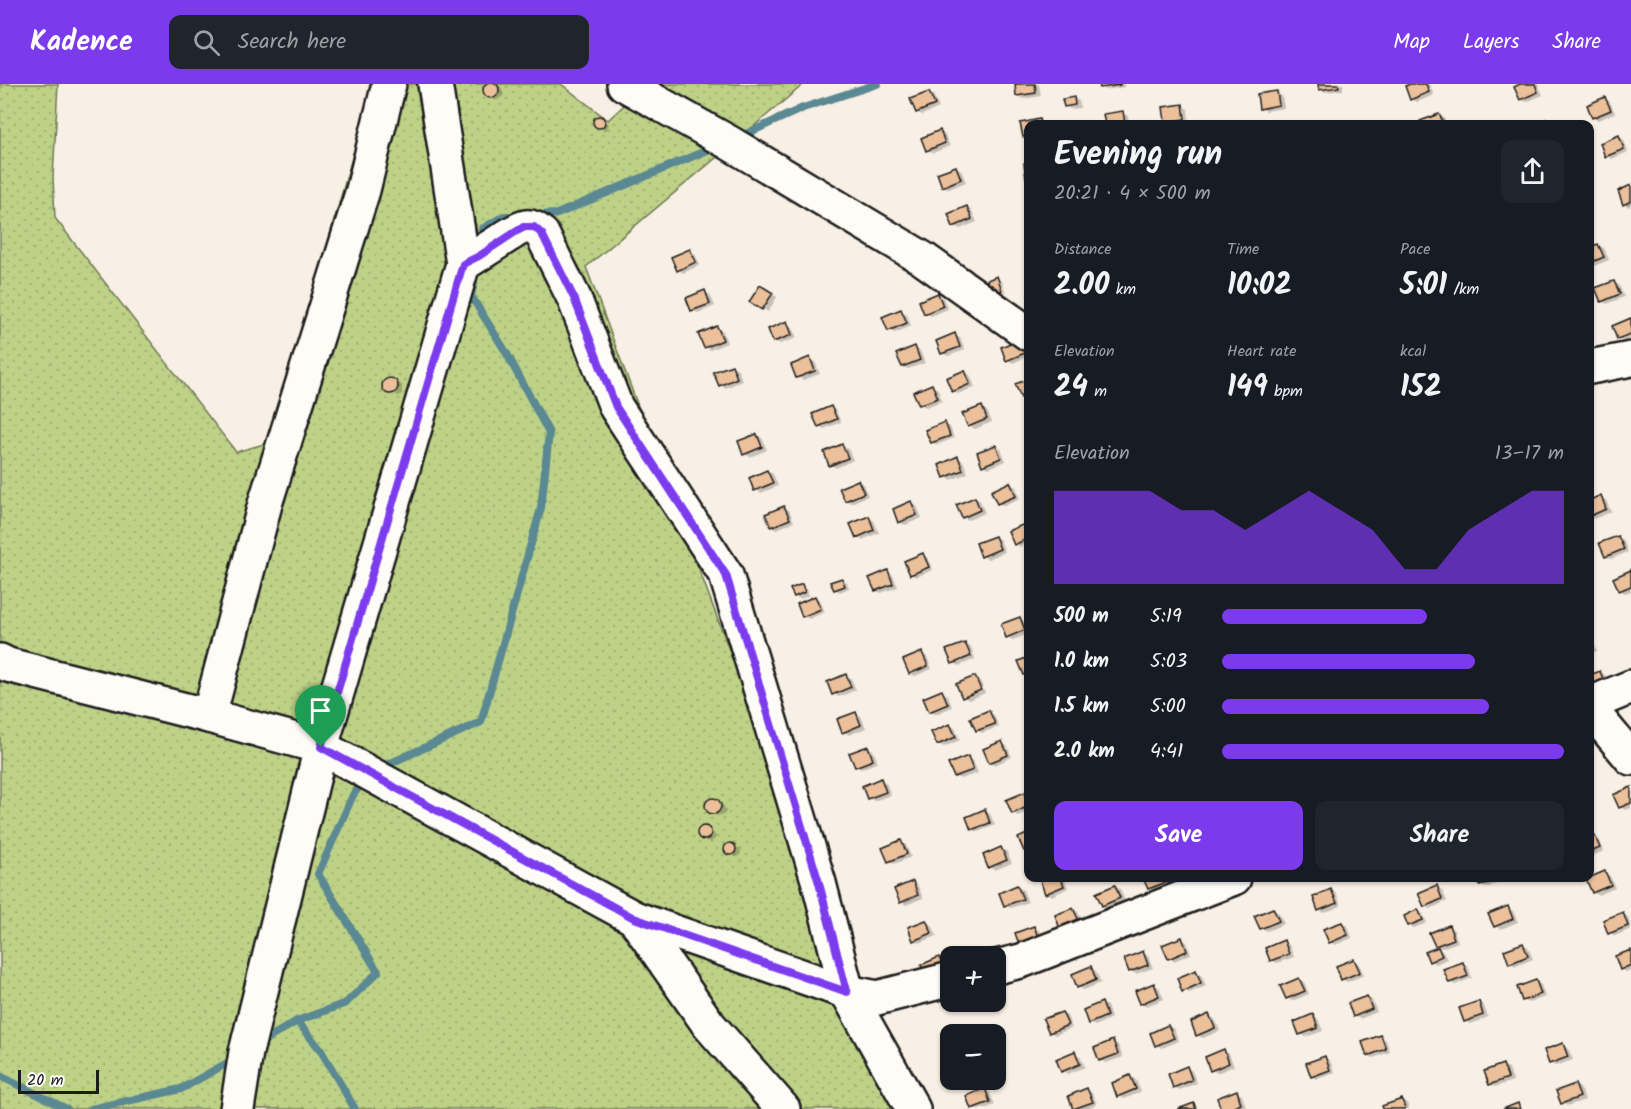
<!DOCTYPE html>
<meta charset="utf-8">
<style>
body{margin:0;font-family:Kalam,sans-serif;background:#20242c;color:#f1f3f6;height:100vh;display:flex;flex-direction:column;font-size:22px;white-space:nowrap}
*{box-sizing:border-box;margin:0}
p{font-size:20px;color:#9ea1a6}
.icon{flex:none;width:33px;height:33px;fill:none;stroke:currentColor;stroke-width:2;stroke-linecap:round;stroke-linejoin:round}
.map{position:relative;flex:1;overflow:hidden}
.panel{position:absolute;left:1024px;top:36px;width:570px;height:762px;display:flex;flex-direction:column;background:#171b24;border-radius:12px;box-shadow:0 2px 4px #0004}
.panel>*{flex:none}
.controls{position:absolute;left:940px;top:862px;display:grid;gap:12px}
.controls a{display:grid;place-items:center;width:66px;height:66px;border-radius:12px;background:#171b24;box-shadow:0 2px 4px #0004;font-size:30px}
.scale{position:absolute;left:18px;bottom:15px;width:81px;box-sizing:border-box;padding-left:6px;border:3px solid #1c1c1c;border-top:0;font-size:16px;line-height:21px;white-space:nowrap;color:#1c1c1c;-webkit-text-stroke:4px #fdfcf7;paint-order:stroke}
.pin{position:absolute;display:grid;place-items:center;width:51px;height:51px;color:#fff;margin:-62px -26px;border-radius:50% 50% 50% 0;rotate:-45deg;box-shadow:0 0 6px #0007}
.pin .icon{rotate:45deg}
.round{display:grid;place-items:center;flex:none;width:63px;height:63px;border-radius:12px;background:#20242c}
.overview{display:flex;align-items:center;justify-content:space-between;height:102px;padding:0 30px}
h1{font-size:33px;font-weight:800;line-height:45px}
.stats{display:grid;grid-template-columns:repeat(3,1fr);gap:9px;height:102px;padding:6px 30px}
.stats div{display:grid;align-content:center}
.stats b{font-size:30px;font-weight:800}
.stats small{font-size:16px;font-weight:400}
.stats p{font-size:16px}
.chart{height:168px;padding:12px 30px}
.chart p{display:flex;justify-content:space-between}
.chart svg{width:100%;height:108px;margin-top:6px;fill:#7c3aed;opacity:.7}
.primary-button{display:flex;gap:12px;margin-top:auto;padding:12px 30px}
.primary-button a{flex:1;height:69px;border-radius:12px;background:#7c3aed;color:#fff;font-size:24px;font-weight:800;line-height:69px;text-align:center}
.primary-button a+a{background:#20242c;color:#f1f3f6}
ul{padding:0 30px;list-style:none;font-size:20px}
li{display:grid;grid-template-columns:96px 72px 1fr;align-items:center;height:45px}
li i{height:15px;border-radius:8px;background:#7c3aed}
header{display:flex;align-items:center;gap:36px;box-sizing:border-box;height:84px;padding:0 30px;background:#7c3aed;color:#fff}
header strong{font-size:28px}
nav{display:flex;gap:33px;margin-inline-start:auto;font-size:21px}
.search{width:420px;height:54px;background:#20242c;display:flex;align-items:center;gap:15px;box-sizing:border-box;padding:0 21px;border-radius:12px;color:#9ea1a6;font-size:22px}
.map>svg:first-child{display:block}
.grass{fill:url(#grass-dots);stroke:#6d7752;stroke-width:1.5}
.shadow{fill:#0003}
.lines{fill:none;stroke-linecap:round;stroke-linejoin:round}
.stream{stroke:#5a8893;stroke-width:8}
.building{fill:#ebc09b;stroke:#1c1c1c;stroke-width:1.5}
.minor-casing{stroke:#1c1c1c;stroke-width:38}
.minor{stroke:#fdfcf7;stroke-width:33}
.route-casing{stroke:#fff;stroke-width:12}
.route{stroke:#7c3aed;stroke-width:8}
</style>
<header>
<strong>Kadence</strong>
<div class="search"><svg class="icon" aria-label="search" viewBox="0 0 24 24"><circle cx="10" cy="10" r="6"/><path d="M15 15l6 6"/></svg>Search here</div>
<nav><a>Map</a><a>Layers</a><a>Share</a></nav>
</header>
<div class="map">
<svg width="1631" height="1025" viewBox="0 0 1631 1025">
<defs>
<pattern id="grass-dots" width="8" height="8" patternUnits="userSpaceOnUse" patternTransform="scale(1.5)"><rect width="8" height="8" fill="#bed287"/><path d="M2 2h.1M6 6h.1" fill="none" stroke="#a3b474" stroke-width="1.8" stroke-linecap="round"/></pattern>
</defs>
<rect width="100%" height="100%" fill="#f9f0e5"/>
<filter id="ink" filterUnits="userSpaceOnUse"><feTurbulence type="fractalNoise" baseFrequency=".0167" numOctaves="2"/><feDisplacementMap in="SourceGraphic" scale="12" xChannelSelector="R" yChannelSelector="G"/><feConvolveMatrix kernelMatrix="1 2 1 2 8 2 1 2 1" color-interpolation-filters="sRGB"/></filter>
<g filter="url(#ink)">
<path class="grass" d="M0 0H58L53 93 55 134 236 368 271 358 373 0H561L608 36 647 0H804L586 183 901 1025H0Z"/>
<g class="shadow">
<path d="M487 0H496L501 3 504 11 501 14 497 16 487 11 484 7Z"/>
<path d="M1016 0H1039L1041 12 1023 15 1018 12Z"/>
<path d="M1101 0H1124V3L1106 6 1101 3Z"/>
<path d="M1319 0H1343V6L1325 8 1320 5Z"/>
<path d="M1414 0H1429L1434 11 1417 18 1412 15Z"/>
<path d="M1524 0H1538L1543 11 1526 18 1521 15Z"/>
<path d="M929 9 934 12 939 24 922 31 917 28Z"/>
<path d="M1277 9 1282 12 1284 24 1266 27 1261 24Z"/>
<path d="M1074 14 1079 17 1080 24 1070 25 1065 22Z"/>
<path d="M1605 15 1610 18 1615 29 1598 36 1593 33Z"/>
<path d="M1182 22 1188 25 1189 38 1171 40 1166 37Z"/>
<path d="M1123 29 1128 32 1129 40H1106L1105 31Z"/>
<path d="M1439 31 1444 34 1447 40H1423L1422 38Z"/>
<path d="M597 34H601L609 40 607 46H603L594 40Z"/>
<path d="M1040 37 1046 40H1029V55L1024 52 1022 40Z"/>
<path d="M939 47 945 51 950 62 933 69 928 66 923 54Z"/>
<path d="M1619 53 1624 56 1628 68 1612 75 1607 72Z"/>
<path d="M956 83 961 86 966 98 949 105 944 102Z"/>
<path d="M1631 103V122L1629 123 1624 120Z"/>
<path d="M967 124 972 127 977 138 960 145 955 142Z"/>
<path d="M1598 161 1604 164 1609 176 1592 183 1590 165Z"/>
<path d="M690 167 695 170 700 181 683 189 678 185Z"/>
<path d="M997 194 1002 197 1006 209H1005L1000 196H997L1002 210 990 216Z"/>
<path d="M1614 198 1619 201 1624 213 1607 220 1602 217Z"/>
<path d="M761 203 777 213 768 228 752 218Z"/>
<path d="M705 207 710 211 715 222 698 229 692 226Z"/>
<path d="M937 211 943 214 948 225 931 232 925 229Z"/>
<path d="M901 227 907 230 911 242 895 249 889 246Z"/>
<path d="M1631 236V254L1624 257 1618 254Z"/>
<path d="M786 239 792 242 797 254 780 260 774 257Z"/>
<path d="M717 244 723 247 727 259 710 266 705 263Z"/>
<path d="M954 251 960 254 965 266 948 272 942 269Z"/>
<path d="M1025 260 1029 272 1013 279 1007 275Z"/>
<path d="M915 264 920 267 925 279 908 285 903 282Z"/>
<path d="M810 275 815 278 820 290 803 296 798 293Z"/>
<path d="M732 282 738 285 742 297 725 304 720 301Z"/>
<path d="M965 288 970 291 975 303 958 310 953 306Z"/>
<path d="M388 295H392L402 301V310L399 312 385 306 383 302Z"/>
<path d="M1029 296V315L1027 316 1022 313Z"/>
<path d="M932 302 938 305 942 317 926 323 920 320Z"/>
<path d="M831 323 836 327 841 338 824 345 819 342Z"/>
<path d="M981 324 987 327 992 338 975 345 969 342Z"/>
<path d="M944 340 950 343 954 354 937 361 932 358Z"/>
<path d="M757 351 762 354 767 366 750 373 745 370Z"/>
<path d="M842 362 848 365 853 376 836 384 831 381Z"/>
<path d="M995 362 1001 365 1006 377 989 384 983 381Z"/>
<path d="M958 374 963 377 968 389 951 396 946 393Z"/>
<path d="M767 387 773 390 778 402 761 409 756 406Z"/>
<path d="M858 397 863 400 868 412 851 419 846 416Z"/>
<path d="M1010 400 1016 403 1020 415 1004 422 998 419Z"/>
<path d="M1601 413 1606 416 1611 428 1594 435 1590 433V418Z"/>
<path d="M975 414 980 417 985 429 968 436 963 433Z"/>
<path d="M911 419 917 422 922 434 905 441 899 438Z"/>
<path d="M784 423 789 426 794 438 777 445 772 442Z"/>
<path d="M869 434 874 437 879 449 862 456 857 453Z"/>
<path d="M1027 441 1029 442V459L1020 463 1015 459Z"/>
<path d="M995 453 1000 456 1005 468 988 475 982 472Z"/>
<path d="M1618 453 1623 456 1628 468 1611 475 1606 472Z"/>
<path d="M923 471 928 474 933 486 916 493 911 490Z"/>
<path d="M1631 487V507L1625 509 1620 506Z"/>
<path d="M888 488 893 491 898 503 881 509 876 506Z"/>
<path d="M842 495 847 498 849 504 840 508 835 505Z"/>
<path d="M801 502 807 505 809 511 800 515 795 512Z"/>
<path d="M815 513 820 516 825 528 809 535 803 532Z"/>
<path d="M1020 535 1025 538 1029 550 1013 556 1007 553Z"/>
<path d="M1590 554 1592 555 1597 567 1590 570Z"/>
<path d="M965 560 971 563 975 575 959 582 953 579Z"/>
<path d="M922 570 927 573 932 585 915 592 910 589Z"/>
<path d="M1600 588 1605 591 1609 603 1590 592Z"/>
<path d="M846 591 851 594 856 606 839 613 833 610Z"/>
<path d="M975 594 980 597 983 603 963 613Z"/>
<path d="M984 606 985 609 969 616 965 614Z"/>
<path d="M942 608 948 611 952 623 936 630 930 627Z"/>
<path d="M989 628 994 631 999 643 982 649 977 646Z"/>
<path d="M856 629 861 632 866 644 849 651 844 648Z"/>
<path d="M950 641 955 644 960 656 944 663 938 660Z"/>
<path d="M1002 659 1007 662 1012 673 995 681 990 678Z"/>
<path d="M868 663 873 666 878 678 861 685 856 682Z"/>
<path d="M967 674 973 677 978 689 961 695 955 692Z"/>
<path d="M881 696 886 699 891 711 874 717 869 714Z"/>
<path d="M1631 705V724L1626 726 1620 723Z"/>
<path d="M1025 710 1029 712V727L1018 732 1013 729Z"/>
<path d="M711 716 721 720 726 726 725 730 717 732 708 726 707 723Z"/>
<path d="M985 727 990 730 995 741 978 748 972 745Z"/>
<path d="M703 744 714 749 716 753 714 756 711 758 700 754 698 750Z"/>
<path d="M1594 752 1599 755 1604 767 1590 773V754Z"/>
<path d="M901 758 906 761 911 773 894 780 889 777Z"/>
<path d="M727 760H730L740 765 741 769 739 772 736 773 726 768Z"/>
<path d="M1001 764 1007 768 1012 779 995 786 989 783Z"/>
<path d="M1605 789 1610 792 1615 804 1598 811 1593 808Z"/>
<path d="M1049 794H1064L1068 804 1052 812 1046 808 1042 797Z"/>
<path d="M1145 794H1169L1171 800 1155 807 1149 804Z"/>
<path d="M1478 794H1502L1503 797 1486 804 1481 801Z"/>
<path d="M913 799 918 802 923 814 906 821 901 817Z"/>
<path d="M1115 802 1120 805 1125 817 1108 824 1103 821Z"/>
<path d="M1017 803 1023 806 1028 818 1011 824 1005 821Z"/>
<path d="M1437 803 1442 806 1447 817 1430 825 1425 822Z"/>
<path d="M1331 807 1337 810 1341 822 1324 829 1319 825Z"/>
<path d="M1507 824 1513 827 1518 838 1501 845 1495 842Z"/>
<path d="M1073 825 1078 828 1083 840 1057 832Z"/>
<path d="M1273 826 1279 829 1284 840 1267 847 1261 844Z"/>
<path d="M1418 827 1423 830 1427 839 1414 844 1409 841Z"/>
<path d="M1623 830 1628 833 1631 845 1615 852 1610 848Z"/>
<path d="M926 838 932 841 937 852 920 859 914 856Z"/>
<path d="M1342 839 1348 842 1352 854 1335 861 1330 858Z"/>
<path d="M1033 843 1039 846 1043 858 1021 862Z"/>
<path d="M1448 843 1454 846 1458 858 1439 865 1443 868 1447 875 1436 880 1430 877 1427 869 1441 864 1436 861Z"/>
<path d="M1181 855 1187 858 1191 870 1174 877 1169 873Z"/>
<path d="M1284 858 1289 861 1294 873 1277 879 1272 876Z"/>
<path d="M1523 860 1528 863 1533 875 1516 882 1510 879Z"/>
<path d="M1631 867V886L1626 888 1621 885Z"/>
<path d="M1143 869 1148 872 1153 884 1136 890 1131 887Z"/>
<path d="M1354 877 1359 880 1364 891 1347 898 1342 895Z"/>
<path d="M1463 879 1468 882 1472 894 1455 901 1450 898Z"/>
<path d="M1091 884 1096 887 1101 899 1084 906 1078 903Z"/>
<path d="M1196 887 1201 890 1206 902 1189 909 1184 906Z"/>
<path d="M1299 895 1304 898 1309 910 1292 917 1287 914Z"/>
<path d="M1536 898 1541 901 1545 913 1528 919 1523 916Z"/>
<path d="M1153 900 1159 903 1164 915 1147 922 1141 919Z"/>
<path d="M1367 913 1372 916 1377 928 1360 935 1354 932Z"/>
<path d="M1102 919 1107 922 1111 934 1095 942 1089 939Z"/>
<path d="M1479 919 1484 922 1488 933 1471 940 1466 937Z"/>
<path d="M1062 929 1067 932 1072 944 1055 951 1050 948Z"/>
<path d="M1209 932 1215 935 1220 947 1203 954 1197 951Z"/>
<path d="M1313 932 1318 935 1323 947 1306 953 1301 950Z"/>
<path d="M1168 942 1174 945 1179 957 1162 964 1156 961Z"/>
<path d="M1381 953 1386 956 1390 968 1373 974 1368 971Z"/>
<path d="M1113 958 1118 961 1123 973 1106 979 1100 976Z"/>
<path d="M1563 961 1568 964 1573 976 1555 982 1550 979Z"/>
<path d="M1224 967 1229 970 1234 982 1217 989 1212 986Z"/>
<path d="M1074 969 1080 972 1085 983 1068 990 1063 987 1058 976Z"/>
<path d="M1325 974 1330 977 1335 989 1317 995 1312 992Z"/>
<path d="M1503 982 1509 985 1513 997 1495 1003 1490 1000Z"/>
<path d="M1187 984 1192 987 1197 999 1180 1006 1175 1003Z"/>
<path d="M1130 993 1136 996 1141 1008 1124 1015 1118 1012Z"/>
<path d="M1575 1001 1580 1004 1585 1016 1567 1022 1562 1019Z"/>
<path d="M985 1006 990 1009 995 1021 984 1025H972L968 1013Z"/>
<path d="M1087 1006 1092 1009 1097 1020 1086 1025H1075L1070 1013Z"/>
<path d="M1236 1008 1242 1011 1246 1023 1223 1025Z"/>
<path d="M1401 1016 1407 1019 1409 1025H1385Z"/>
</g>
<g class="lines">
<g class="stream">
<path d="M737 54 803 24 877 0"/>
<path d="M534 131 557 130 717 62"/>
<path d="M481 158 482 145 504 132H518"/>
<path d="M380 684 481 638 541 424 549 349 506 268 471 212 474 198"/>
<path d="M297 937 346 919 378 888 318 790 353 711 365 695"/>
<path d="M257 961 297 937 320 965 355 1025"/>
<path d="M0 992 67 1025"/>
<path d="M91 1025 181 1005 236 974"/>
</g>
</g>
<g class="building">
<circle cx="491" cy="6" r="8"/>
<path d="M1015 0H1035L1036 9 1016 12Z"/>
<path d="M1099 0H1120V1L1100 4Z"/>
<path d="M1318 0H1338L1339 3 1319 6Z"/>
<path d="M1410 0H1426L1429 8 1410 16 1405 2Z"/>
<path d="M1520 0H1535L1538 8 1520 16 1514 3Z"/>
<path d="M1277 7 1279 21 1259 25 1257 10Z"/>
<path d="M929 8 935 21 916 29 910 15Z"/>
<path d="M1074 13 1075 21 1064 23 1062 15Z"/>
<path d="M1605 13 1611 26 1592 34 1587 21Z"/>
<path d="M1183 20 1185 35 1165 38 1163 23Z"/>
<path d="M1123 27 1125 40H1105L1103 30Z"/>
<path d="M1439 30 1444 40H1421L1420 37Z"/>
<circle cx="599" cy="38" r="6"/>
<path d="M1040 35 1041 40H1029V52L1023 53 1020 39Z"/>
<path d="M1546 35 1548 40H1533Z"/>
<path d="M940 46 945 59 926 67 921 54Z"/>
<path d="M1619 51 1624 65 1605 73 1600 59Z"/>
<path d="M1029 78V93L1026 94 1024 79Z"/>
<path d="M956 82 961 95 942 103 937 89Z"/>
<path d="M1631 101V117L1623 121 1618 107Z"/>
<path d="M967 122 972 135 953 143 948 130Z"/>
<path d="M1598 160 1604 173 1590 179V163Z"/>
<path d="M690 165 696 178 677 187 671 173Z"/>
<path d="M997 192 1002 206 983 214 978 200Z"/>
<path d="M1614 197 1620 210 1601 218 1595 204Z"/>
<path d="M760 201 773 209 762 226 749 218Z"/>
<path d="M705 206 710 220 691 227 686 214Z"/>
<path d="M938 209 943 222 924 230 919 217Z"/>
<path d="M901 225 907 239 888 247 882 233Z"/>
<path d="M1631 234V250L1617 255 1612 242Z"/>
<path d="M787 237 792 251 773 258 768 245Z"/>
<path d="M717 242 723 256 704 264 698 250Z"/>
<path d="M955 249 960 263 941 270 936 257Z"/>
<path d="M1020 255 1025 269 1006 277 1001 263Z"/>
<path d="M915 262 920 276 902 283 896 270Z"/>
<path d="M810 273 815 287 796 294 791 281Z"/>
<path d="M732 281 737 294 719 302 713 288Z"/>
<path d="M965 286 970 300 952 308 946 294Z"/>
<circle cx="390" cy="302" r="8"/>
<path d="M1029 295V311L1021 314 1015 300Z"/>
<path d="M932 300 938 314 919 321 913 308Z"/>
<path d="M831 322 837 335 818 343 812 330Z"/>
<path d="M982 322 987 335 968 343 962 330Z"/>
<path d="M945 338 950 352 931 359 925 346Z"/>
<path d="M757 350 762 363 743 371 738 357Z"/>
<path d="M842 360 848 374 829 382 824 368Z"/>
<path d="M996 361 1001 374 982 382 977 368Z"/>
<path d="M958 372 963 386 944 394 939 381Z"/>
<path d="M767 386 773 399 754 407 749 394Z"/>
<path d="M858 396 864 409 845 417 839 404Z"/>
<path d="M1010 398 1016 412 997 420 991 407Z"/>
<path d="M1601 411 1606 425 1590 432V416Z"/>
<path d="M975 413 980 426 962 434 956 421Z"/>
<path d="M911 417 917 431 898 439 893 425Z"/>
<path d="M784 422 790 435 771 443 765 430Z"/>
<path d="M869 432 874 446 856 454 850 440Z"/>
<path d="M1027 439 1029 454 1014 461 1008 447Z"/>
<path d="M995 452 1000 465 981 473 976 459Z"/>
<path d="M1618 452 1624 465 1605 473 1599 459Z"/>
<path d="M923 469 929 483 910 491 904 477Z"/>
<path d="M888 486 893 500 875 507 869 494Z"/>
<path d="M1631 486V502L1619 507 1613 494Z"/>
<path d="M842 494 845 502 834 506 830 498Z"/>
<path d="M802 500 805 508 794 513 790 505Z"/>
<path d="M815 512 821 525 802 533 797 520Z"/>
<path d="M1020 533 1025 546 1006 554 1001 540Z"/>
<path d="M965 559 971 572 952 580 946 566Z"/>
<path d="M922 568 928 582 909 590 903 576Z"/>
<path d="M1029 573V589L1024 591 1018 577Z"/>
<path d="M1600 587 1605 600 1590 607V591Z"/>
<path d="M846 590 851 603 832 611 827 598Z"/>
<path d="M975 592 981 606 962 614 956 600Z"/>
<path d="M942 606 948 620 929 628 923 614Z"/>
<path d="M989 626 995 640 976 647 970 634Z"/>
<path d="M856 628 861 641 842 649 837 635Z"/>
<path d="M950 640 956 653 937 661 931 648Z"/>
<path d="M1002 657 1008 671 989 679 983 665Z"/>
<path d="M868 662 873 676 855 683 849 669Z"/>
<path d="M968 672 973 686 954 693 948 680Z"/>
<path d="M881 694 886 708 867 715 862 702Z"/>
<path d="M1631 703V719L1619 724 1613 711Z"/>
<path d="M1025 708 1029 722 1012 730 1006 716Z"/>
<circle cx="713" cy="722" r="8"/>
<path d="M985 725 990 739 971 746 966 733Z"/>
<circle cx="704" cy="749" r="7"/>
<path d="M1029 749V765L1024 767 1018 754Z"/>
<path d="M1594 750 1600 764 1590 768V752Z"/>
<path d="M901 756 907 770 888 778 882 764Z"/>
<circle cx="730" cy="765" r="6"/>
<path d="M1001 763 1007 776 988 784 983 771Z"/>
<path d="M1605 787 1611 801 1592 809 1586 795Z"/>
<path d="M1045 794H1061L1064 802 1045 810 1040 796Z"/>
<path d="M1143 794H1165L1167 798 1148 805Z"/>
<path d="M1476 794H1498L1499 795 1480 802Z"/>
<path d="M913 797 918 811 900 819 894 805Z"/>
<path d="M1017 801 1023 815 1004 822 999 809Z"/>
<path d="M1115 801 1120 814 1102 822 1096 809Z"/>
<path d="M1437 801 1442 815 1424 823 1418 809Z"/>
<path d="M1331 805 1337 819 1318 827 1313 813Z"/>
<path d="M1508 822 1513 835 1494 843 1488 830Z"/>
<path d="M1073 824 1079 837 1060 845 1055 831Z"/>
<path d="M1273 824 1279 837 1260 845 1254 832Z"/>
<path d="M1418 825 1423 836 1408 842 1404 832Z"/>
<path d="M1623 828 1628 842 1608 850 1603 836Z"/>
<path d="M926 836 932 849 913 857 908 843Z"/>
<path d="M1342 838 1348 851 1329 859 1323 845Z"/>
<path d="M1449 841 1454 855 1435 862 1429 849Z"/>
<path d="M1034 842 1039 856 1020 863 1015 849Z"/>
<path d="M1182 853 1187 867 1168 875 1162 861Z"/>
<path d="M1284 856 1289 870 1270 877 1265 864Z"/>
<path d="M1523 859 1528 872 1509 880 1504 866Z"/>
<path d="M1438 863 1442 872 1429 878 1425 868Z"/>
<path d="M1631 866V881L1620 886 1615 872Z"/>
<path d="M1143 867 1148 881 1129 888 1124 875Z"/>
<path d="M939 873 945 887 926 895 921 881Z"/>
<path d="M1354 875 1360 888 1341 896 1336 882Z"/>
<path d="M1463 878 1468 892 1449 899 1443 885Z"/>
<path d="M1091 882 1096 896 1077 904 1072 890Z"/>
<path d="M1196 886 1201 899 1182 908 1177 894Z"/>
<path d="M1299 894 1305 907 1286 915 1280 902Z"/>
<path d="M1536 896 1541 910 1522 917 1517 903Z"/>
<path d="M1154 899 1159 912 1140 920 1135 907Z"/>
<path d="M1367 912 1372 925 1353 933 1348 919Z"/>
<path d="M1479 917 1483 931 1464 938 1459 924Z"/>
<path d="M1102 918 1107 932 1088 940 1083 926Z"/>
<path d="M1062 928 1068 941 1049 949 1043 935Z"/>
<path d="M1209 930 1215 944 1196 952 1191 938Z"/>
<path d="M1313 930 1318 944 1299 951 1294 938Z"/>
<path d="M1168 941 1174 954 1155 962 1150 949Z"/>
<path d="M1381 951 1386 965 1367 972 1362 958Z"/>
<path d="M1113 956 1118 970 1099 977 1094 964Z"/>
<path d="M1563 959 1568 973 1549 980 1544 966Z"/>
<path d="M1224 965 1229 979 1210 987 1205 973Z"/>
<path d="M1075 967 1080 980 1061 988 1056 975Z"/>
<path d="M1325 972 1330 986 1311 993 1306 979Z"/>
<path d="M1503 980 1508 994 1489 1001 1484 987Z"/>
<path d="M1187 982 1192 996 1173 1004 1168 990Z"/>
<path d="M1130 991 1136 1005 1117 1013 1112 999Z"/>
<path d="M1575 1000 1580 1013 1561 1020 1556 1007Z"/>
<path d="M985 1004 990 1018 971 1025 966 1012Z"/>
<path d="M1087 1004 1093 1018 1073 1025 1068 1012Z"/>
<path d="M1237 1006 1241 1020 1229 1025H1221L1217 1014Z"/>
<path d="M1402 1015 1405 1025H1383L1382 1022Z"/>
<path d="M1194 1019 1196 1025H1178Z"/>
<path d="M1518 1019 1520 1025H1503Z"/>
</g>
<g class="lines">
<g class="minor-casing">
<g id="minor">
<path d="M389 0 363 106 265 420 209 632 321 663 634 834 709 941 783 1025"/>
<path d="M624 0 728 58 922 174 1029 250"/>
<path d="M463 180C475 174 517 144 525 143 533 142 537 146 542 150L574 214 616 323 726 491 819 799 847 908 913 1025"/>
<path d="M1590 283 1631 275"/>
<path d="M0 577 8 581 209 632"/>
<path d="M1590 620 1631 603"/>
<path d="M1590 625 1631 674"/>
<path d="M634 834 847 908 877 914 951 895"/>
<path d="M996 883 1021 877 1234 794"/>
<path d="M237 1025 246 968 321 663 463 180 435 0"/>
</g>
</g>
<use href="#minor" class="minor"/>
</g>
</g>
<g class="lines" filter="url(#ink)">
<g class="route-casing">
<path id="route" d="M523 143H534L542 150 574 214 616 323 726 491 819 799 847 908 634 834 321 663 463 180 479 172Z"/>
</g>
<use href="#route" class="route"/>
</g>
</svg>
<div class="controls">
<a>+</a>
<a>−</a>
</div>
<div class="scale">20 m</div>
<div class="pin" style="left:321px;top:663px;background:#1e9e55"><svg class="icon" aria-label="arrive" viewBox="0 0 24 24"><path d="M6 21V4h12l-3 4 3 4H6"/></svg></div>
<section class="panel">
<div class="overview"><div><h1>Evening run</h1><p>20:21 · 4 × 500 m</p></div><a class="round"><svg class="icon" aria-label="share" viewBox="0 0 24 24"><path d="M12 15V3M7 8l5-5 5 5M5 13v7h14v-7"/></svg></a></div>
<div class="stats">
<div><p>Distance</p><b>2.00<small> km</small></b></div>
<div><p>Time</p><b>10:02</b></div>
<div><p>Pace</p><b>5:01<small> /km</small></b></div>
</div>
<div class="stats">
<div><p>Elevation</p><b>24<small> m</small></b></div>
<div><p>Heart rate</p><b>149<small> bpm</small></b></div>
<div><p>kcal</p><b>152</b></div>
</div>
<div class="chart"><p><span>Elevation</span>13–17 m</p>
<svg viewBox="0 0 160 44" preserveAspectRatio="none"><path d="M0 44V6L10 6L20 6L30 6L40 14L50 14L60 22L70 14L80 6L90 14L100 22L110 38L120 38L130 22L140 14L150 6L160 6V44z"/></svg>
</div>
<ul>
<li><b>500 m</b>5:19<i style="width:60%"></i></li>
<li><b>1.0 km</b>5:03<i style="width:74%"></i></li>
<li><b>1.5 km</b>5:00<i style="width:78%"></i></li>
<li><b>2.0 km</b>4:41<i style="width:100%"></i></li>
</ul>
<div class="primary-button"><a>Save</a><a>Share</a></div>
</section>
</div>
